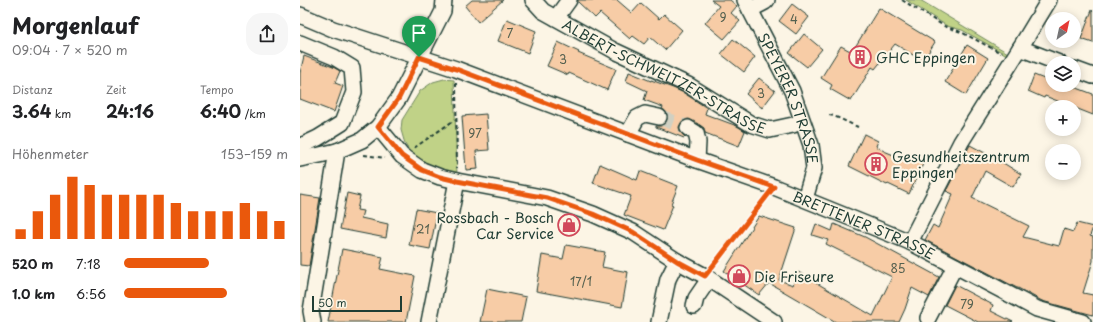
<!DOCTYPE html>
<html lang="de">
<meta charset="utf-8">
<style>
body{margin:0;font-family:"Playpen Sans",sans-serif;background:#f6f6f6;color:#202124;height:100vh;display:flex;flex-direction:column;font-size:15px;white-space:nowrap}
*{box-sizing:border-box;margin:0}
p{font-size:13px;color:#757577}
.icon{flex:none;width:22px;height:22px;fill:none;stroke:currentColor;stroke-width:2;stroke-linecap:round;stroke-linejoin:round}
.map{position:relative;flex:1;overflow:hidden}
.details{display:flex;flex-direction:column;background:#fff;width:300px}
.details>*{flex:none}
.needle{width:26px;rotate:33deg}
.fabs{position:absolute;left:745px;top:12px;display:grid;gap:8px}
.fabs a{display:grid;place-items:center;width:36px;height:36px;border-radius:50%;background:#fff;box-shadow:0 2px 10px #0003;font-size:20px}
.scale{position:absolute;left:12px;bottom:10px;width:90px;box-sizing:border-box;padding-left:4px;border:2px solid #1f3d34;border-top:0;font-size:11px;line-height:14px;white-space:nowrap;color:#1f3d34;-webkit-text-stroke:3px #fcf5e5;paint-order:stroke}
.pin{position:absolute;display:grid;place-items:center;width:34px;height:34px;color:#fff;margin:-41px -17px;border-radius:50% 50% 50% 0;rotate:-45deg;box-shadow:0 0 4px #0007}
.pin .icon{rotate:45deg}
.round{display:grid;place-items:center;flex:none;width:42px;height:42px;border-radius:16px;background:#f6f6f6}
.head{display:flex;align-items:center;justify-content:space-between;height:68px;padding:0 12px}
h1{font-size:22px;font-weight:700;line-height:30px}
.stats{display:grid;grid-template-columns:repeat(3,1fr);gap:6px;height:68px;padding:4px 12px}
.stats div{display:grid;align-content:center}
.stats b{font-size:17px;font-weight:700}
.stats small{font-size:11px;font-weight:400}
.stats p{font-size:11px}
.chart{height:112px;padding:8px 12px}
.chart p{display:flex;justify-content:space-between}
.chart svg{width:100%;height:72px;margin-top:4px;stroke:#ea580c;stroke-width:6}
ul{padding:0 12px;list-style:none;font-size:13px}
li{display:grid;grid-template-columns:64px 48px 1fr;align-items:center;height:30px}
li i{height:10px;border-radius:5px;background:#ea580c}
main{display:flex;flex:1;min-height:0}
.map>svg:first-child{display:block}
.green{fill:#c0d287;stroke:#70885e}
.building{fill:#f7cca6;stroke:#1f3d34}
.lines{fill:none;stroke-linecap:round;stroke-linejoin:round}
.minor-tunnel{stroke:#d0d0c2;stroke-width:15;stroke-dasharray:15 8;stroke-linecap:butt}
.minor-casing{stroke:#1f3d34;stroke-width:18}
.path{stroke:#1f3d34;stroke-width:2;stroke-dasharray:4 3;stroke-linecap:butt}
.minor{stroke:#fcf5e5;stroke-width:15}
.route-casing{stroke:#fff;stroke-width:8}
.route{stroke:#ea580c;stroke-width:5}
.labels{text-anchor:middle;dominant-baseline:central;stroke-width:4;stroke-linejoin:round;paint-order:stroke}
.number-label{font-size:12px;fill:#556150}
.poi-label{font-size:14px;fill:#1f3d34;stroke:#fcf5e5;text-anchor:start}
.street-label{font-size:14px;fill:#1f3d34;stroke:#fcf5e5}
</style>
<main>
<section class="details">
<div class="head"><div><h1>Morgenlauf</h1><p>09:04 · 7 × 520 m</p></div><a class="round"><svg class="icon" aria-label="share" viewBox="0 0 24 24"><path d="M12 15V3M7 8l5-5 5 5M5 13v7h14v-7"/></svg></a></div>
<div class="stats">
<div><p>Distanz</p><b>3.64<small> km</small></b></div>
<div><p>Zeit</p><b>24:16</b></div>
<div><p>Tempo</p><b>6:40<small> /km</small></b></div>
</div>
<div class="chart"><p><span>Höhenmeter</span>153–159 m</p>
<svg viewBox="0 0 160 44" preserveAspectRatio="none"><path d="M5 44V38M15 44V27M25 44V17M35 44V6M45 44V11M55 44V17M65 44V17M75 44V17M85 44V17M95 44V22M105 44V27M115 44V27M125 44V27M135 44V22M145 44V27M155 44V33"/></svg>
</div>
<ul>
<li><b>520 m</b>7:18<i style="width:52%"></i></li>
<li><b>1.0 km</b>6:56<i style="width:63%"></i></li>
</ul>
</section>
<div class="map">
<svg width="793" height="322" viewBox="0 0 793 322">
<rect width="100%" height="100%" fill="#fcf5e5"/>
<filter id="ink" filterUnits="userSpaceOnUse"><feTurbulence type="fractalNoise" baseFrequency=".025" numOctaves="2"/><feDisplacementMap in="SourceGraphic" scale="8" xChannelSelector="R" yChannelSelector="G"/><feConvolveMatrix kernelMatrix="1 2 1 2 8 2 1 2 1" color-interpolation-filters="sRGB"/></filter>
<g filter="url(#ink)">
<g class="green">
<path d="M606 0H620L708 53 707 55 662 30 647 26Z"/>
<path d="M144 79 154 80 157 175 123 165 111 153 105 144 101 130 102 120 120 91 133 82Z"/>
</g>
<g class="building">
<path d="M172 0H203L178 22 165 6Z"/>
<path d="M278 0H317L332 13 341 3 359 19 364 14 382 30 365 50 350 37 344 44 333 36 330 39 300 13 295 18 278 2Z"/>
<path d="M411 0H430L437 6 431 13 440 21 424 39 405 23 419 6Z"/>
<path d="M492 4 509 17 496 34 479 21Z"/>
<path d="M579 8 635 42 623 61 595 44 575 69 572 67 551 101 530 89 532 85 521 78 541 46 552 52Z"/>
<path d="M792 10 793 11V43L781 39Z"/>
<path d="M207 19 236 31 228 53 198 41Z"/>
<path d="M504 34 522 49 507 67 489 53Z"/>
<path d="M433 39 455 57 444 72 421 54Z"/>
<path d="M258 42 279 52 278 53 316 69 307 90 269 73 268 75 247 66Z"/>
<path d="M667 45 688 58 666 95 645 82Z"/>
<path d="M4 56 33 67 40 71 35 83 43 86 34 112 0 99V73Z"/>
<path d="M329 72 351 81V80L373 88 384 93 407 108 405 114 437 126 445 131 439 146 405 133 404 128 401 126 389 119 383 120 381 123 379 127 380 132 385 137 384 138 356 127V126H361L366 123 368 118 367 114 365 111 362 109 363 107 344 100 347 91 326 81Z"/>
<path d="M734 75 752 82V85H769L793 94V115L745 96 744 98 728 91Z"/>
<path d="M459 78 475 91 462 108 446 94Z"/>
<path d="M186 114 189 150 176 151 178 169 166 170 162 116Z"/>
<path d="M564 134 578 141 576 146 584 151 608 161 610 155 624 162 609 194 588 184 587 185 549 166Z"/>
<path d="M670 145 700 161 721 174 713 187 685 171 672 198 729 226 723 237 759 246 764 229 773 232 777 223 793 227 790 236 793 237V261L783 293 793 295V315L742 301 718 288H717L625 240 633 225 638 228 653 194 646 191Z"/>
<path d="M300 164 337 180 340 171 378 186 371 204 373 205 363 230 324 215 331 196 293 183Z"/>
<path d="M47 193 60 196 57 210 63 211 61 218 88 224 86 238 40 229Z"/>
<path d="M0 195 20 198 9 266 0 265Z"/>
<path d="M116 209 137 213 130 249 109 245Z"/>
<path d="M459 216 496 228 479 280 493 285 498 272 573 316 592 277 526 244 528 240 512 235 516 224 532 231 534 224 565 237 639 277 629 297 612 288 605 309 599 322H536L469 283 459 295 424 271Z"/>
<path d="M266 245 305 252 302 267 328 272 322 307 236 291 242 255 263 259Z"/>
<path d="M42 249 83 257 80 269 115 276 106 322H28Z"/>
<path d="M655 285 693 305 691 311 713 322H678L645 305Z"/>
<path d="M187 289 226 297 221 322H180Z"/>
</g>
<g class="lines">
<path class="minor-tunnel" d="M359 117 388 128"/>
<g class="minor-casing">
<g id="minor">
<path id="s1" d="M233 0 243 11 315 51 388 85 451 124 470 130 493 125 502 121"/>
<path id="s2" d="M445 0 492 91 511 145 514 168 505 199"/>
<path d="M450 10 465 2 467 0"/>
<path id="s3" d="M0 15 33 29 156 69 397 160 474 187 610 242 737 309 783 322"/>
<path d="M256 18 269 0"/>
<path d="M0 43 34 57 52 68 54 92 42 123 18 138 1 146 0 147"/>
<path d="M720 48 759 63"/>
<path d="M774 69 793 76"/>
<path d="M78 127 102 156 122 170 140 177 157 181 247 198 293 214 333 232 377 261 405 276 474 322"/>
<path d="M388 128 396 133 398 142 397 160"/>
<path d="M328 134 337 118 345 114 359 117"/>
<path d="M0 159 20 155 37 151 62 140 78 127 99 98 143 11 144 0"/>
<path d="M610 242 661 142 720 48 749 0"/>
<path d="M394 306 396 298 409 279"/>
<path d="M628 318 655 266"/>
<path d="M13 322 11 311 37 151"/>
<path d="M129 322 157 181"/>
<path d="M359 322 368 279 377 261"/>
</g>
</g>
<g class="path">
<path d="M602 0 644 26 661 32 701 53"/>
<path d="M156 83 157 168"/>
<path d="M529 115 534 116 558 127"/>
<path d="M114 148 156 119"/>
<path d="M64 155 85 158"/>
<path d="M413 266 465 198"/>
</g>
<use href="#minor" class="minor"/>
</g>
</g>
<g class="lines" filter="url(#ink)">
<g class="route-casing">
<path id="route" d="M119 57 156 69 397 160 474 187 405 276 377 261 333 232 293 214 247 198 157 181 140 177 122 170 102 156 78 127 99 98Z"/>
</g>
<use href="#route" class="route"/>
</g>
<defs>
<g id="building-ring" transform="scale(1.15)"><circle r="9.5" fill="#fcf5e5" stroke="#d1495b" stroke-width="1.5"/><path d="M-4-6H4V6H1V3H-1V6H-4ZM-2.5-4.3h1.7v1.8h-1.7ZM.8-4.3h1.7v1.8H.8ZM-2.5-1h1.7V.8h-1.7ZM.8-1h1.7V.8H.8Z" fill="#d1495b"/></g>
<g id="shop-ring" transform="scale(1.15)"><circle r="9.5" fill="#fcf5e5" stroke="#d1495b" stroke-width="1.5"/><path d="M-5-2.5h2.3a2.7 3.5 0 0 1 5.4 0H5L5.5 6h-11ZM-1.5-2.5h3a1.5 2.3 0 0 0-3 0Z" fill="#d1495b"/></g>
</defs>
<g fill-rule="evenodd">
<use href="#building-ring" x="560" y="57"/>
<use href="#building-ring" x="576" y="164"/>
<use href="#shop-ring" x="269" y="225"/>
<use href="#shop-ring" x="439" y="276"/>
</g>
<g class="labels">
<g class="number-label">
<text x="423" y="17">9</text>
<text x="494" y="19">4</text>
<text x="210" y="33">7</text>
<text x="263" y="59">3</text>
<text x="461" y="93">3</text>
<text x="175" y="133">97</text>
<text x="123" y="229">21</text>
<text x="598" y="268">85</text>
<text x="281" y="281">17/1</text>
<text x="667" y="304">79</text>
</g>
<g class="poi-label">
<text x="576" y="57">GHC Eppingen</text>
<text x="592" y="156">Gesundheitszentrum<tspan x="592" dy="16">Eppingen</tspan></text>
<text x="254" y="217" text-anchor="end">Rossbach - Bosch<tspan x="254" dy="16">Car Service</tspan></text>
<text x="454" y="276">Die Friseure</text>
</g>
<g class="street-label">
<text stroke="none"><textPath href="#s1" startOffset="153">ALBERT-SCHWEITZER-STRASSE</textPath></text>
<text stroke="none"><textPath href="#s2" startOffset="108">SPEYERER STRASSE</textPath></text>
<text stroke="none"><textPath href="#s3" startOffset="602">BRETTENER STRASSE</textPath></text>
</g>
</g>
</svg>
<div class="fabs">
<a><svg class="needle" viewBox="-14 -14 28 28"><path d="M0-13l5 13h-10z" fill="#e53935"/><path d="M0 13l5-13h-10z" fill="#757577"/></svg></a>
<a><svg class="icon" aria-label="layers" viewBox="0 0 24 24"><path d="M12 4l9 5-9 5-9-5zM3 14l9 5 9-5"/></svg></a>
<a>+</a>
<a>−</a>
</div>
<div class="scale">50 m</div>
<div class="pin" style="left:119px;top:57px;background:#1e9e55"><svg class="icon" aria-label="arrive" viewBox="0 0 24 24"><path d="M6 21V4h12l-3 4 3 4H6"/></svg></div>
</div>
</main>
